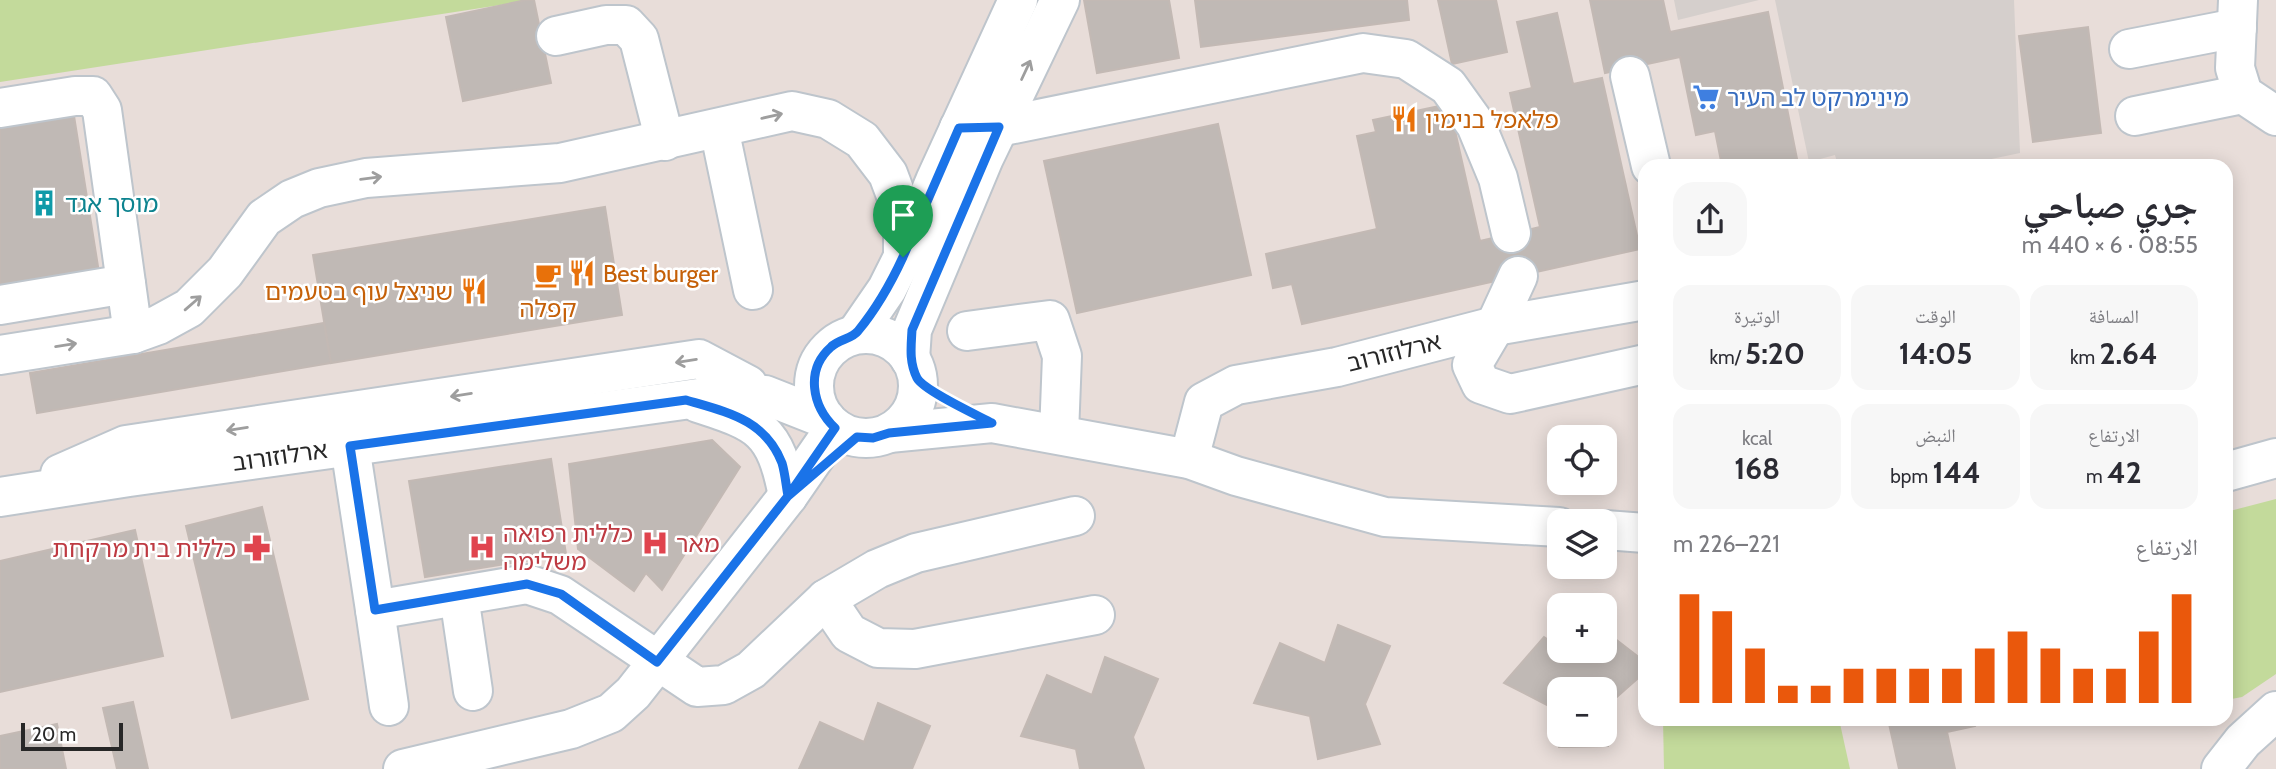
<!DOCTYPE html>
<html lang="ar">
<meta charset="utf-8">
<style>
body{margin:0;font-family:Cabin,"Noto Naskh Arabic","Noto Sans Hebrew",sans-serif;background:#f7f7f7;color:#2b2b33;direction:rtl;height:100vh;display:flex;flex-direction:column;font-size:26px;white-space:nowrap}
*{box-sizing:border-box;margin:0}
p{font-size:23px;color:#7c7c81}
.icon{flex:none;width:38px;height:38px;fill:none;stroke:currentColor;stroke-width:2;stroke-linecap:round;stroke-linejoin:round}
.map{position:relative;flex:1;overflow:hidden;direction:ltr}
.details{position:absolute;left:1638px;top:159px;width:595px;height:567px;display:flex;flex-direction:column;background:#fff;border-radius:21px;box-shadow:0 4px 18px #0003;direction:rtl}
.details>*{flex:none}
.fabs{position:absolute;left:1547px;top:425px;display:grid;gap:14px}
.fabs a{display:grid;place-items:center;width:70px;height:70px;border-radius:14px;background:#fff;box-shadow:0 4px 18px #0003;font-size:35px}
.scale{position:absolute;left:21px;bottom:18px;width:102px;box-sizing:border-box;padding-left:7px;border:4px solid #272727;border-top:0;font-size:19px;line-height:24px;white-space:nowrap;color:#272727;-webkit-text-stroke:5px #fff;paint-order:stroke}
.pin{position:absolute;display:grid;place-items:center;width:60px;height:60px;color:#fff;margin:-72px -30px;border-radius:50% 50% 50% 0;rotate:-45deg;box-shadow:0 0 7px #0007}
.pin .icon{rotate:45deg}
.round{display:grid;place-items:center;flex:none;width:74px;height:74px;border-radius:21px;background:#f7f7f7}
.head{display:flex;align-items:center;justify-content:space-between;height:119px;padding:0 35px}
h1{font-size:38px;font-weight:700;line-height:52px}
.figures{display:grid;grid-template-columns:repeat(3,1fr);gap:10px;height:119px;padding:7px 35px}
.figures div{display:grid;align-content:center;border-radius:18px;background:#f7f7f7;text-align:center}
.figures b{font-size:30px;font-weight:700}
.figures small{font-size:19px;font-weight:400}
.figures p{font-size:19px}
.chart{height:196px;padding:14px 35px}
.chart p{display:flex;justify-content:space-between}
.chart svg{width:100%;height:126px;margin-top:7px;stroke:#ea580c;stroke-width:6}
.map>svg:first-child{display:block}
.green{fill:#c3da9b}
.plaza{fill:#d5cfcc}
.building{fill:#c0b9b5;stroke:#c3b9b4;stroke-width:2;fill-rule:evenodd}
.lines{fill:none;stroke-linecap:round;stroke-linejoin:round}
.minor-casing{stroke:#bec5cc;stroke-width:42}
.minor{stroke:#fff;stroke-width:38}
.oneway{stroke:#9e9e9e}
.route-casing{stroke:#fff;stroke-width:14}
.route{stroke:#1a73e8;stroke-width:9}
.labels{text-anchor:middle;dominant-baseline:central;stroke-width:5;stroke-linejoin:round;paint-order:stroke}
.shop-label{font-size:24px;fill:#366cbe;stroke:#fff;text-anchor:start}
.food-label{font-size:24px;fill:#c56008;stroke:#fff;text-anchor:start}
.culture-label{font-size:24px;fill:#0d838f;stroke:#fff;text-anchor:start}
.street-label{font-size:24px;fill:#272727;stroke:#fff}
.health-label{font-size:24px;fill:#be3a42;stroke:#fff;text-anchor:start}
</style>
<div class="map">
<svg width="2276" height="769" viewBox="0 0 2276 769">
<rect width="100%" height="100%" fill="#e8ddd9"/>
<g class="green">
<path d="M0 0H533L0 82Z"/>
<path d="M2276 499V674L2242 697 2226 700V512Z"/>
<path d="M1663 719H1839L1850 769H1664Z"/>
</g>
<g class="plaza">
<path d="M1674 0H1759L1678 20Z"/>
<path d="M1775 0H2014L2020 153 1958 166H1838L1835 155 1809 162Z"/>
</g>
<g class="building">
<path d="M526 0H534L551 83 463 101 446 17Z"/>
<path d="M1084 0H1169L1179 58 1097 73Z"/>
<path d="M1195 0H1407L1409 20 1201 47Z"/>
<path d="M1438 0H1496L1507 52 1452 64Z"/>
<path d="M1590 0H1663L1670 32 1768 12 1798 164 1786 166H1722L1715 131 1696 135 1680 57 1605 73Z"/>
<path d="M1557 13 1573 84 1602 78 1640 249 1302 324 1292 284 1273 288 1266 254 1377 229 1357 136 1376 132 1373 120 1449 104 1480 241 1540 227 1510 93 1532 88 1517 22Z"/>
<path d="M2088 27 2101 133 2033 142 2019 36Z"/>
<path d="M74 116 100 279 0 294V127Z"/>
<path d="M1218 124 1251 275 1077 313 1044 161Z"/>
<path d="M605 207 622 315 331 363 313 255Z"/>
<path d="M324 323 331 363 37 413 30 373Z"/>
<path d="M712 440 740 467 662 590 646 573 634 591 578 549 569 464Z"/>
<path d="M551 459 566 554 425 577 409 481Z"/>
<path d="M262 507 308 699 232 718 186 526Z"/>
<path d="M135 530 163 656 0 692V561Z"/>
<path d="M1338 625 1390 646 1365 704 1380 744 1318 759 1310 716 1254 703 1280 643 1325 663Z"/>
<path d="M1605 631 1645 662V672L1610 703 1608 746 1559 747 1553 708 1504 683 1544 637 1559 647V651H1566L1579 660 1585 651H1605ZM1559 690H1605V735H1559Z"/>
<path d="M1105 657 1158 679 1133 737 1144 769H1080L1076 749 1021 736 1047 675 1092 695Z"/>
<path d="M133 702 148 769H117L103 708Z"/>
<path d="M878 703 930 726 912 769H799L820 722 864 742Z"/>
<path d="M1888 719H1974L1975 726 1947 732 1955 769H1899Z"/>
<path d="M57 724 66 769H0V736Z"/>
</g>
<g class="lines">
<g class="minor-casing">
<g id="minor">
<path d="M2238 0 2235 68 2243 94 2276 116"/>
<path d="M556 36 606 25H626L639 39 665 141"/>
<path d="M2129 49 2237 28"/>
<path d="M1630 76 1651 166"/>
<path d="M0 108 75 96H93L102 110 133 334"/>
<path d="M2135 116 2243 94"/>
<path d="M719 128 753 290"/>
<path d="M959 128 999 127 1363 53 1406 59 1448 86 1476 125 1498 178 1511 233"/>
<path d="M1518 276 1495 326 1472 365 1481 384 1510 394 1645 364"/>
<path d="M0 305 126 284"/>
<path d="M967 331 1050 320 1062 356 1059 434"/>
<path d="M856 334 887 289 903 257 935 181 1018 0"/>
<circle cx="866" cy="386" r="52"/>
<path d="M0 355 133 334 158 325 189 308 225 272 264 218 292 199 319 188 366 178 560 163 792 111 828 119 862 140 888 174 903 214V257"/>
<path d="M910 359 912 330 984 158 1060 0"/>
<path d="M698 403C760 423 775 429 788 496"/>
<path d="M889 433 992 423 1189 459 1236 476 1385 517 1559 527"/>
<path d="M350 446 375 610 527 584 560 595 697 687 724 685 751 670 826 599 877 569 916 553 1075 516"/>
<path d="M1189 459 1204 402 1236 385 1337 367 1495 326 1645 300"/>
<path d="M2226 472 2276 458"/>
<path d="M60 474 126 445 699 359 748 385"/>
<path d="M0 497 129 477 727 394 765 395 826 419"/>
<path d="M1605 530 1645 533"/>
<path d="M459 596 473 691"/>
<path d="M826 599 849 633 878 648 915 649 1095 615"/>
<path d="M375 610 389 706"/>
<path d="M403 769 571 729 611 713 633 693 788 496 835 428"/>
<path d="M2221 769 2243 741 2276 711"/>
</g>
</g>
<use href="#minor" class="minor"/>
</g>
<defs><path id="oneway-shaft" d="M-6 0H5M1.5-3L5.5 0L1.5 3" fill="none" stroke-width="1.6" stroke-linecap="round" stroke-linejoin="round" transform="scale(1.75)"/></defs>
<g class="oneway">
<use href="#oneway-shaft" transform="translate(1026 70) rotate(-65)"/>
<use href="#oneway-shaft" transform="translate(772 116) rotate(-13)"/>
<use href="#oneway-shaft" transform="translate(371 178) rotate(-7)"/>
<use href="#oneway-shaft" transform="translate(193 303) rotate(-41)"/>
<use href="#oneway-shaft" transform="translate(66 345) rotate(-9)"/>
<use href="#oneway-shaft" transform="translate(686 361) rotate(171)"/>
<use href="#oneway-shaft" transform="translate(461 395) rotate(171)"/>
<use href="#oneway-shaft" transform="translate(237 429) rotate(171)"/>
</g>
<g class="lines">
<g class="route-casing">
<path id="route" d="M903 257C891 283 877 308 858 331 852 339 839 339 831 347 805 370 812 406 835 428L788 496 657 662 561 594 527 584 375 610 350 446 686 400C726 412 765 419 782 463 785 473 786 485 788 496L857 437 873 438 889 433 992 423C977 415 923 390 917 378 909 362 911 347 912 330L999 127 959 128 903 257"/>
</g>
<use href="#route" class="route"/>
</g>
<defs>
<g id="supermarket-bare" transform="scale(2.1)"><path d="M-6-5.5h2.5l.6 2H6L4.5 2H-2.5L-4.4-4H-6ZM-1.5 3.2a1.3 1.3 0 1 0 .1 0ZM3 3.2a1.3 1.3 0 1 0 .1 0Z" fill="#3f7fe0" stroke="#fff" stroke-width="2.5" paint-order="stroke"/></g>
<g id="restaurant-bare" transform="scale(2.1)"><path d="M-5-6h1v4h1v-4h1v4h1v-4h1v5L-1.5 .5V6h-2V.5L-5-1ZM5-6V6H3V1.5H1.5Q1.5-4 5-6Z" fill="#e8710a" stroke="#fff" stroke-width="2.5" paint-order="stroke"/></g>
<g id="building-bare" transform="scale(2.1)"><path d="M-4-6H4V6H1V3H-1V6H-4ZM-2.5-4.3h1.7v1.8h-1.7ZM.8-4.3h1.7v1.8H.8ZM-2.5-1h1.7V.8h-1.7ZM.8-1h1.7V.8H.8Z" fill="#0f9aa8" stroke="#fff" stroke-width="2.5" paint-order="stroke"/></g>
<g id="cafe-bare" transform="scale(2.1)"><path d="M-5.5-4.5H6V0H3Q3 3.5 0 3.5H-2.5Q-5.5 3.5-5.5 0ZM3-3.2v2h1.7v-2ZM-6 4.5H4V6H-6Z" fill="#e8710a" stroke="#fff" stroke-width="2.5" paint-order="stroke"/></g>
<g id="hospital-bare" transform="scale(2.1)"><path d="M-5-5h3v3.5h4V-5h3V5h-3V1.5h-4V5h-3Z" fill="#e0444e" stroke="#fff" stroke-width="2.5" paint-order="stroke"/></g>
<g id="pharmacy-bare" transform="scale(2.1)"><path d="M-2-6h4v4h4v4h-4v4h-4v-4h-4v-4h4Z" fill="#e0444e" stroke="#fff" stroke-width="2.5" paint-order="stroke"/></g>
</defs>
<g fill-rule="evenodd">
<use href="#supermarket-bare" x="1706" y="97"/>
<use href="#restaurant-bare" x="1404" y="119"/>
<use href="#building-bare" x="44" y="203"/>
<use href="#restaurant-bare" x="582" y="273"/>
<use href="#cafe-bare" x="548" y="275"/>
<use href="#restaurant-bare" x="474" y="291"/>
<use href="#hospital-bare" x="655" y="543"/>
<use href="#hospital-bare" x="482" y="547"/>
<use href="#pharmacy-bare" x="257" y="548"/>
</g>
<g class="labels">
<g class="shop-label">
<text x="1727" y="97">מינימרקט לב העיר</text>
</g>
<g class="food-label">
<text x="1425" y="119">פלאפל בנימין</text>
<text x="603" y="273">Best burger</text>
<text x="453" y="291" text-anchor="end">שניצל עוף בטעמים</text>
<text x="548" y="308" text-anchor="middle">קפלה</text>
</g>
<g class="culture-label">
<text x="65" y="203">מוסך אגד</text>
</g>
<g class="street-label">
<text transform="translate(1394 352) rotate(-14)">ארלוזורוב</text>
<text transform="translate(280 456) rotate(-8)">ארלוזורוב</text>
</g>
<g class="health-label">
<text x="503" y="533">כללית רפואה<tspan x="503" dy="28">משלימה</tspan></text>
<text x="676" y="543">מאר</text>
<text x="236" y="548" text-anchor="end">כללית בית מרקחת</text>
</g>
</g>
</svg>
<div class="fabs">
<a><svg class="icon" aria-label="locate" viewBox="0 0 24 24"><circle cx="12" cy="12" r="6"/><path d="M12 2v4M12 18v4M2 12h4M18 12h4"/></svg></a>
<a><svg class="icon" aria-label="layers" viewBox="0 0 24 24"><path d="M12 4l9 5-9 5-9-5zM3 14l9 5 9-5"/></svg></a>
<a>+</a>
<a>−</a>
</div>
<div class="scale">20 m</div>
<div class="pin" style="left:903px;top:257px;background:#1e9e55"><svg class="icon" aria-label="arrive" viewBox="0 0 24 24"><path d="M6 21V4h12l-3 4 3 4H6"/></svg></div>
<section class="details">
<div class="head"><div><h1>جري صباحي</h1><p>08:55 · 6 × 440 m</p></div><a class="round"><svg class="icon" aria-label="share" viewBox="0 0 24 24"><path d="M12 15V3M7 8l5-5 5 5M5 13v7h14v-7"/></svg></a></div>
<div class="figures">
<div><p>المسافة</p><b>2.64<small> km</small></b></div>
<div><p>الوقت</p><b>14:05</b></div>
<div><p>الوتيرة</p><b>5:20<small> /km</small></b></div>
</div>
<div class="figures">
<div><p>الارتفاع</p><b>42<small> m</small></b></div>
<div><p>النبض</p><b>144<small> bpm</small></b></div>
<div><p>kcal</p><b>168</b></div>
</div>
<div class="chart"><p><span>الارتفاع</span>221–226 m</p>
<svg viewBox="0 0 160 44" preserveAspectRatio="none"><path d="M5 44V6M15 44V12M25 44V25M35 44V38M45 44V38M55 44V32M65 44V32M75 44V32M85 44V32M95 44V25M105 44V19M115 44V25M125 44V32M135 44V32M145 44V19M155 44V6"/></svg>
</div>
</section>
</div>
